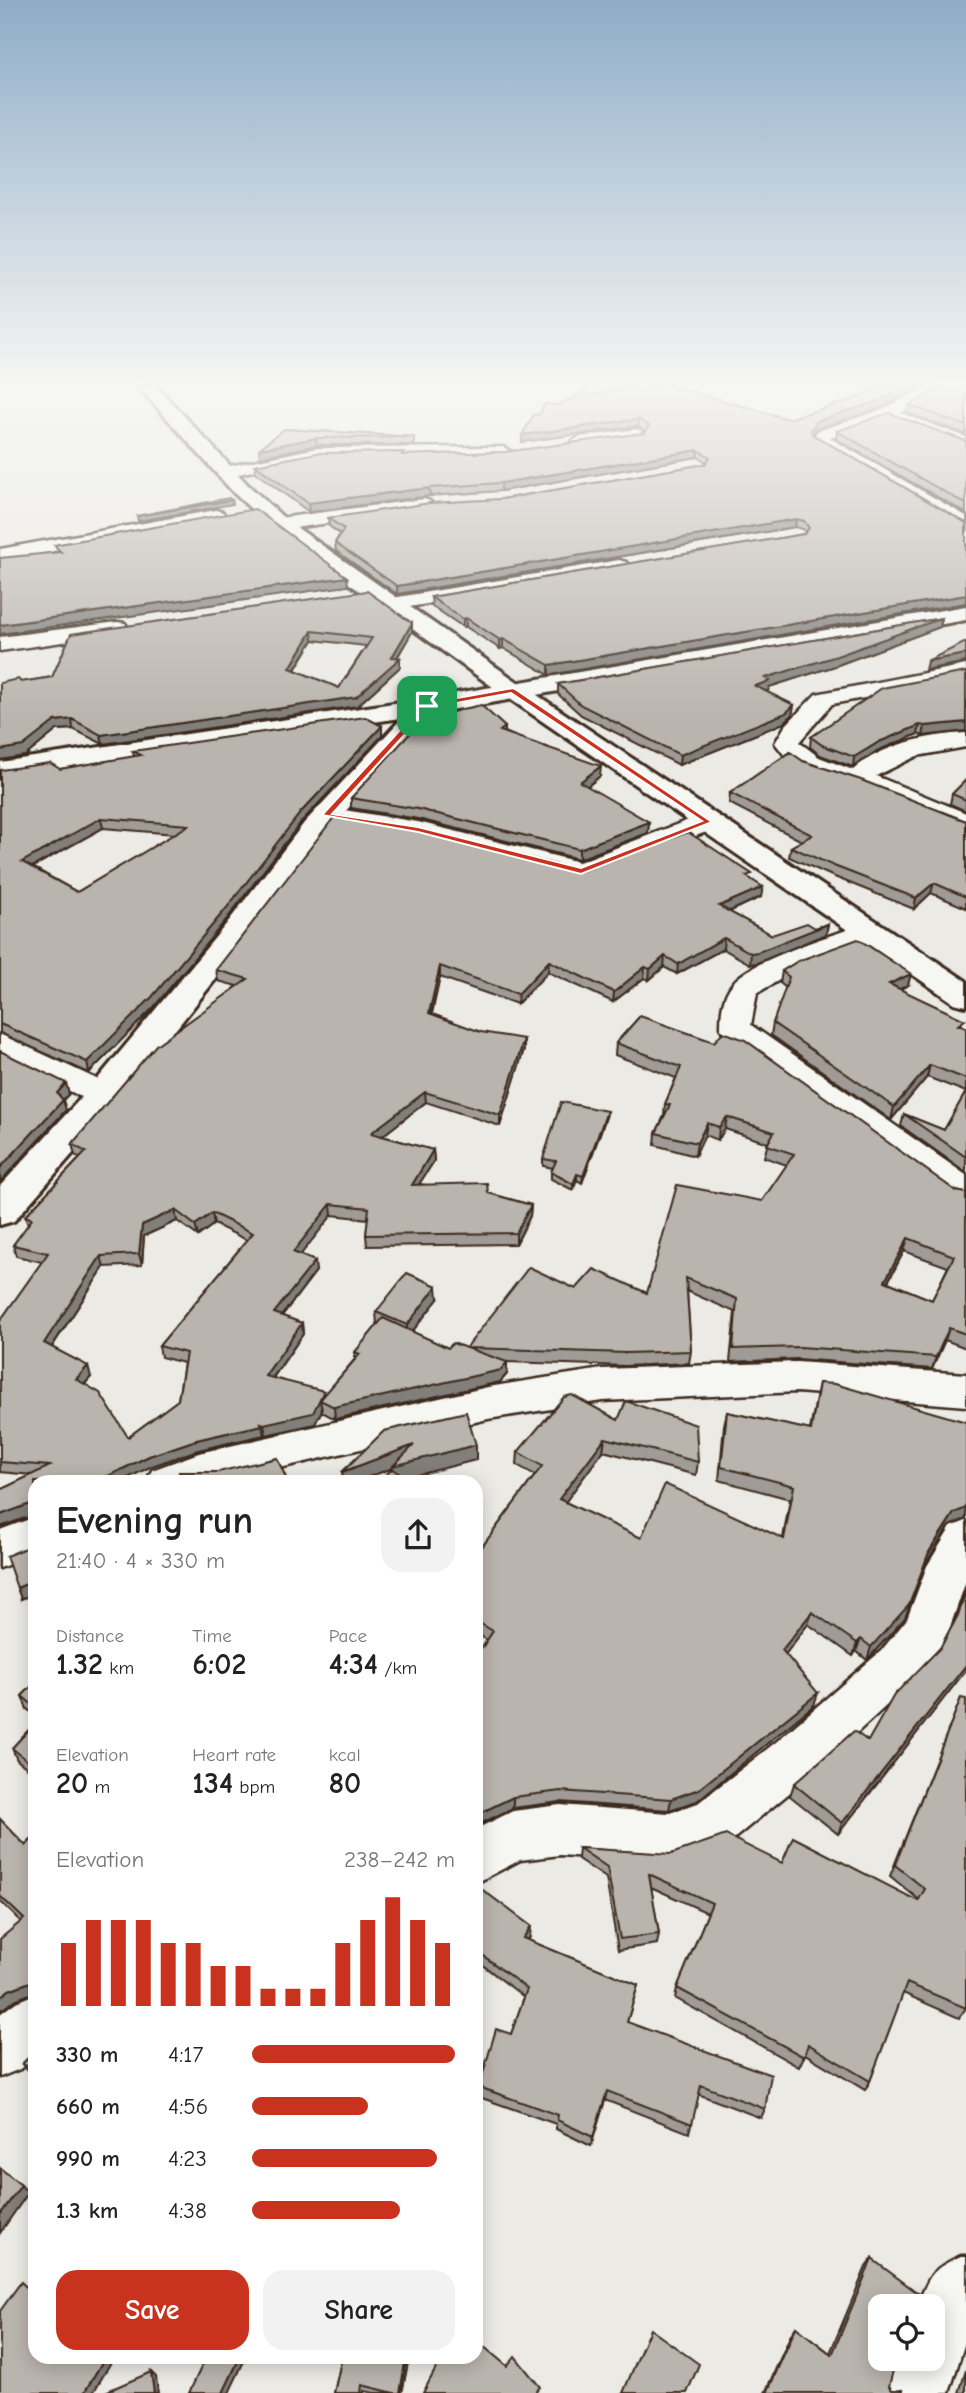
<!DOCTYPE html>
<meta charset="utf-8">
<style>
body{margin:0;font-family:"Comic Neue",sans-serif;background:#f2f2f2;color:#222;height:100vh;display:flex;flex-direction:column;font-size:26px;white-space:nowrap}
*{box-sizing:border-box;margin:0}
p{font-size:23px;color:#767676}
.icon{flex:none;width:38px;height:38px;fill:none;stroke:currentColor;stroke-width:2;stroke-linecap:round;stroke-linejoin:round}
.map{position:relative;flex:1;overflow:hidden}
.drawer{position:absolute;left:28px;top:1475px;width:455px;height:889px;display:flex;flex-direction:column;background:#fff;border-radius:21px;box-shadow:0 4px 18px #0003}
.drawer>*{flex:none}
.tools{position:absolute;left:868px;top:2294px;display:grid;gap:14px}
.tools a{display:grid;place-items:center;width:77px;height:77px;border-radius:14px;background:#fff;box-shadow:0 4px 18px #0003;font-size:35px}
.pin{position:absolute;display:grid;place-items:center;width:60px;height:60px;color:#fff;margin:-30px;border-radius:14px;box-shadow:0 4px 10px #0006}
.round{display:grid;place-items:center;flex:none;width:74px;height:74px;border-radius:21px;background:#f2f2f2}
.head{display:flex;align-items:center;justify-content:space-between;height:119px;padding:0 28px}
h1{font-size:38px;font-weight:700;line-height:52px}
.figures{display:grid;grid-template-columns:repeat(3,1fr);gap:10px;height:119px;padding:7px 28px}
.figures div{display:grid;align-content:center}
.figures b{font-size:30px;font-weight:700}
.figures small{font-size:19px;font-weight:400}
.figures p{font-size:19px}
.chart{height:196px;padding:14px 28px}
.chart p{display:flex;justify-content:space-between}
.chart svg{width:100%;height:126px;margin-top:7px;stroke:#c8321e;stroke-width:6}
.primary-button{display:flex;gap:14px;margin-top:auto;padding:14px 28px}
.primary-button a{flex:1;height:80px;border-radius:21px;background:#c8321e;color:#fff;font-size:28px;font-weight:700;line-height:80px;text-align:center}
.primary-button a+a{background:#f2f2f2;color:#222}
ul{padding:0 28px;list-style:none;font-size:23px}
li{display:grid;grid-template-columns:112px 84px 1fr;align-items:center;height:52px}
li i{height:18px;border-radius:9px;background:#c8321e}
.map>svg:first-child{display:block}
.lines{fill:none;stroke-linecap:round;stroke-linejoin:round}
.minor-casing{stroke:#3b2a1e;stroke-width:5}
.tertiary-casing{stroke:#3b2a1e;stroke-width:6}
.secondary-casing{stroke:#3b2a1e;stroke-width:6}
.primary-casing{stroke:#3b2a1e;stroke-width:6}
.minor{fill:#f6f6f2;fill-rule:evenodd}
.tertiary{fill:#f6f6f2;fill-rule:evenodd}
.secondary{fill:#f6f6f2;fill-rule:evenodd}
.primary{fill:#f6f6f2;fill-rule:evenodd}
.wall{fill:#a09b96;stroke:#3b2a1e;stroke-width:2;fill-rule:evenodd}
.shaded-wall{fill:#827e7a;stroke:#3b2a1e;stroke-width:2}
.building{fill:#bab4ae;stroke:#3b2a1e;stroke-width:2;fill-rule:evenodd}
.route{fill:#c8321e;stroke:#fff;stroke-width:2;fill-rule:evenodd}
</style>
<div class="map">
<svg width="966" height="2393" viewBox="0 0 966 2393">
<rect width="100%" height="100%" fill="#ebeae5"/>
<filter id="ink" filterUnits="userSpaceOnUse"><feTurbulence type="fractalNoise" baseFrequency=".0143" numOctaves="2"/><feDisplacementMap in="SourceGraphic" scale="14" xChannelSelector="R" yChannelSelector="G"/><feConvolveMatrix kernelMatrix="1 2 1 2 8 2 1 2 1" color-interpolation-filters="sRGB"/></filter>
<g filter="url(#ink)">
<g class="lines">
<g class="minor-casing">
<g id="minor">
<path d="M931 385H952L901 413 966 437V448L887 418 830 438 966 516V530L812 439 817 431 881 410Z"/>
<path d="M638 429 646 434 644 438 579 447 571 442 579 437Z"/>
<path d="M503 447 512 452 509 456 317 458 224 477 215 472 224 467 317 448Z"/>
<path d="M424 499 430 501 433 505 430 509 279 530 270 524 279 518Z"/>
<path d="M216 510 223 512 225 516 223 520 0 561V549Z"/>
<path d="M619 560 626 562 629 566 626 570 392 610 385 608 382 604 385 600 392 598Z"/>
<path d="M117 622 125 623 128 628 125 633 0 651V637Z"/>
<path d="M966 665V679L832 704 799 742 819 757 853 770C882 744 929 735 966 733V747L917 756 876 776 966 813V830L860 787 802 768 785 756 775 743 785 726 816 694Z"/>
<path d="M326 807 418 822 579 862 699 816 708 814 717 816 721 822 717 828 581 879 417 838 317 820 313 815 317 810Z"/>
<path d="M871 923 881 926 885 932 881 938 795 971 757 993 751 1025 966 1175V1204L954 1201 725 1036 721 1029C721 1012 722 997 733 983 751 960 841 931 871 923Z"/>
<path d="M0 1034 116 1088 120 1095 116 1102 104 1106 92 1102 0 1057Z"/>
<path d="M797 1362 966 1374V1406L797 1392 602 1401 488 1419 220 1482H146L152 1470 199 1453 488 1387 602 1369Z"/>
<path d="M35 1517V1554L0 1568V1530Z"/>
<path d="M966 1521V1581L950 1627 934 1658 913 1681 810 1776 731 1841 669 1863 560 1855 520 1860 476 1883V1829L513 1811 560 1805 669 1813 698 1803 776 1742 881 1651 907 1619 927 1566 951 1527Z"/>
<path d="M35 1994V2056L20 2069 0 2077V2014L16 2002Z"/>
<path d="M961 2256H966V2339L949 2393H885L894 2359H933V2306H917C930 2276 929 2270 961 2256Z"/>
</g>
</g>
<g class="tertiary-casing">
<path id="tertiary" d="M427 698 436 701 440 706 436 711 324 835 250 936 117 1103 14 1221 0 1225V1186L91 1087 228 922 304 823 418 701Z"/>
</g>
<g class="secondary-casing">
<path id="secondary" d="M966 606V620L427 714 0 778V762L427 698Z"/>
</g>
<g class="primary-casing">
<path id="primary" d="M137 385H155L248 485 286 520 522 685 966 981V1006L954 1003 504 695 272 528 234 493Z"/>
</g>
<use href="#minor" class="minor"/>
<use href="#tertiary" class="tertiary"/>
<use href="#secondary" class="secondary"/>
<use href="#primary" class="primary"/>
</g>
<g class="wall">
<path d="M883 385H925L880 408 816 429 812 434 966 523V604L549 675 503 648 500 649 466 627H463L432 606 431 597 804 534 805 533 803 529 795 527 397 594 336 551 335 543 340 534 329 526 328 518 502 499 705 464 706 462 698 457 501 491 430 496 309 512 256 473 255 465 404 455 505 452 645 433 646 432 638 426 522 442 539 415 559 405 595 395 788 419 852 400Z"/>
<path d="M966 385V434L907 413 909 405Z"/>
<path d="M284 429 414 437V445H317L260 457Z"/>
<path d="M837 431 966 441V513L836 439Z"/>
<path d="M367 591 412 632 397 658 400 667 357 706 103 744 73 729 57 730 25 756 21 682 52 677ZM313 640 366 646 339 688 295 670Z"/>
<path d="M942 618 940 627 835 666 769 687 768 691 766 692 794 705 792 715 784 723 679 765 581 715 558 694V684Z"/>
<path d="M966 672 923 736 918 734 877 751 853 767 820 755 810 747 811 737Z"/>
<path d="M505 727V732L600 776 587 787 649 822 648 833 579 859 418 819 351 808V798L418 732Z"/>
<path d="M382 736 302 821 226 920 154 1007 89 1073 0 1033V770L60 769 134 757 133 751ZM103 828 175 834 77 892 33 867Z"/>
<path d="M803 761 966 821V908L931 893 914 909 832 876 789 857 791 847 802 841 729 803 730 793Z"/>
<path d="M966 780V811L950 804 952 794Z"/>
<path d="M581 871 751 879 761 897 729 912 772 935 815 928 828 924 826 934 757 963 750 964 723 949 677 974 664 967 649 980 644 978 613 1002 548 972 517 1004 440 977 432 1014 524 1049 500 1126 426 1102 382 1136 433 1150 434 1161 419 1184 488 1193 531 1205 530 1216 516 1244 367 1246 366 1235 368 1219 332 1215 300 1255 316 1271 282 1316 302 1323 303 1334 273 1378 325 1395 355 1359V1352L378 1325 377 1324 376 1312 438 1299 412 1332 448 1348H466L576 1289 647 1293 762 1201 787 1165 764 1157 768 1143 725 1129 718 1140 705 1135 695 1156 655 1145 656 1133 664 1116 665 1104 676 1078 615 1055 616 1043 640 1016 956 1191 966 1193V1348L945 1340 932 1369 797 1359 730 1362 735 1312 687 1291 691 1351 689 1363 625 1366 507 1362V1374L500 1382 335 1419 322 1412V1410L315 1424 266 1435 264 1434V1435L198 1450 152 1466 35 1482V1593L21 1599 33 1545 34 1515 0 1527V1490L32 1475 0 1472V1321L42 1262 16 1256 13 1245 28 1225 25 1216 80 1158 75 1155 72 1144 237 986 218 981 216 970ZM177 1221 198 1236 214 1224 247 1240 159 1346 161 1357 184 1363 178 1400 128 1437 85 1384 91 1377 52 1347 104 1267 142 1265 144 1236ZM904 1251 948 1267 932 1300 888 1282Z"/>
<path d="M782 971 908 985 900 989 966 1028V1092L927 1077 891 1120 771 1035 773 1023 786 988 780 983Z"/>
<path d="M966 1092V1172L901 1126 904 1114 944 1130Z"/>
<path d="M606 1117 582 1183 577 1180 573 1190 551 1179V1172L553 1168 543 1166V1159Z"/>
<path d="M819 1383 966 1422V1519L949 1526 925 1565 905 1618 867 1660 856 1651 853 1656 808 1624 785 1654 814 1705 697 1801 669 1810 560 1802 513 1808 487 1640 476 1633V1555L535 1475 517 1465 518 1452 618 1420 698 1462 696 1475 603 1451 565 1502 641 1538H783L790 1499 719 1480 724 1425 727 1412 810 1430Z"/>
<path d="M966 1589V1670L838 1834 790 1796 794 1784 868 1741 941 1647 955 1620Z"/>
<path d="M35 1683V1715L27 1709 22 1696Z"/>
<path d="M961 1698 966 2008 959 2018 903 1993 870 2081 865 2090 805 2054 799 2067 675 1998 677 1988 708 1913 651 1887 659 1934 657 1944 618 1950 606 1878 578 1859 579 1848 782 1863 918 1901V1899L890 1876Z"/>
<path d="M35 1723V1774L17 1760 12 1748Z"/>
<path d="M0 1819 26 1846 35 1835V2023L32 2018 31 1993 15 2000 21 1922 0 1901Z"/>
<path d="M476 1885 530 1937 528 1940 638 1985 627 2022 765 2109 761 2118 698 2094 689 2133 605 2100 591 2146 556 2129V2124L479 2097V2087L511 2034 524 1997 476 1960Z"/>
<path d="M35 2031V2073L25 2068 22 2064 35 2051Z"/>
<path d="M872 2259 880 2306 889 2386 892 2390 902 2393H765L791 2334 796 2327 830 2353 866 2267Z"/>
<path d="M342 2357H409L402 2393H374L364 2391V2393H334Z"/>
<path d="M966 2370V2393H959Z"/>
</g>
<g class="shaded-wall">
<path d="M911 385H925L880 408 816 429 810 438 811 430 817 421Z"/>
<path d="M638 419V426L522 442V435Z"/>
<path d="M316 438 317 445 260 457 259 449Z"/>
<path d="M698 450V457L501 491V483Z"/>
<path d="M429 488 430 496 309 512 308 503Z"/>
<path d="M232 500 233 504 138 521 137 516Z"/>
<path d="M796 519 795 527 397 594V586Z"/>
<path d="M347 577 348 586 0 634V625Z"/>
<path d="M966 595V603L549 675V665Z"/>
<path d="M466 618V627H463V619Z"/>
<path d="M942 618 940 627 835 666 769 687 768 691 754 696 755 686 765 678Z"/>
<path d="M412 623V632L393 664 400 658V667L357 706 103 744 101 735 356 697 392 657Z"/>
<path d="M312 631 313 640 290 677V668Z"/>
<path d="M503 639V648L500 649V640Z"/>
<path d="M966 654V662L925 670 927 661Z"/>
<path d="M794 705 792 715 784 723 679 765 680 755Z"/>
<path d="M72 719 73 729 57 730 25 756 0 760V750L55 721Z"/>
<path d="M966 722V731L923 736 925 726Z"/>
<path d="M920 725 918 734 877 751 853 767 854 757 879 742Z"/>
<path d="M382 726V736L302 821 226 920 154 1007 89 1073 87 1062 301 812Z"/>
<path d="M601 766 600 776 579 793 580 782Z"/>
<path d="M101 818 103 828 25 871 22 862Z"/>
<path d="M649 822 648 833 579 859V849Z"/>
<path d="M934 883 931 893 914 909 916 898Z"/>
<path d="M763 887 761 897 717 917 719 906Z"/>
<path d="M828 924 826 934 757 963 750 964 751 953Z"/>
<path d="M724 938 723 949 677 974 678 964Z"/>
<path d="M665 956 664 967 649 980 650 969Z"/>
<path d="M549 961 548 972 517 1004 518 994Z"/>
<path d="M440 966V977L429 1023V1013Z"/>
<path d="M645 967 644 978 613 1002 614 992Z"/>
<path d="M911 974 908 985 886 996 889 984Z"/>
<path d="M524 1039V1049L500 1126V1115Z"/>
<path d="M930 1065 927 1077 891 1120 894 1107Z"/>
<path d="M66 1083 69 1094 60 1103 57 1093Z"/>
<path d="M425 1092 426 1102 372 1144 371 1133Z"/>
<path d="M63 1100 66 1110 0 1182V1168Z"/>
<path d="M607 1111 606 1117 582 1183 583 1176Z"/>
<path d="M727 1117 725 1129 718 1140 719 1127Z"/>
<path d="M707 1123 705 1135 695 1156 697 1143Z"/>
<path d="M433 1150 434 1161 412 1195V1185Z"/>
<path d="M577 1174V1180L573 1190V1184Z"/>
<path d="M331 1204 332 1215 294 1263 293 1252Z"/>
<path d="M531 1205 530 1216 516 1244V1233Z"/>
<path d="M175 1210 177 1221 144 1236 142 1265 139 1254 142 1225Z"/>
<path d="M212 1213 214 1224 198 1236 195 1225Z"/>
<path d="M908 1238 904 1251 882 1293 885 1281Z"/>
<path d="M101 1256 104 1267 47 1354 44 1343Z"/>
<path d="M315 1261 316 1271 275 1324 274 1313Z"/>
<path d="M437 1286 438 1299 407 1338V1325Z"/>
<path d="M302 1323 303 1334 266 1387 265 1376Z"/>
<path d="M949 1328 945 1340 932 1369 936 1357Z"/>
<path d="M507 1362V1374L500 1382 335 1419 334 1407Z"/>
<path d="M88 1366 91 1377 79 1390 76 1379Z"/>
<path d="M324 1391 326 1401 320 1400 322 1410 315 1424 266 1435 264 1424Z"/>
<path d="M262 1425 264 1435 198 1450 152 1466 120 1482H96L149 1456 196 1440Z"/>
<path d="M605 1438 603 1451 558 1512 559 1499Z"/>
<path d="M414 1445H476V1460L394 1481 393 1468 355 1482H343L342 1472Z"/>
<path d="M30 1504 34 1515 0 1527V1515Z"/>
<path d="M966 1508V1519L949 1526 925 1565 905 1618 867 1660 871 1647 954 1513Z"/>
<path d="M35 1580V1593L21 1599 17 1588Z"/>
<path d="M812 1612 808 1624 779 1663 782 1650Z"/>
<path d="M861 1639 856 1651 853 1656 857 1643Z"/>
<path d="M966 1665V1670L838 1834 842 1823Z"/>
<path d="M818 1693 814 1705 697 1801 669 1810 671 1799Z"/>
<path d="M513 1797V1808L476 1826V1815Z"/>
<path d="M531 1926 530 1937 523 1948V1938Z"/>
<path d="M30 1982 35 1992 15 2000 0 2011V1997L9 1990Z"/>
<path d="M607 2091 605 2100 591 2146 593 2137Z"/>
<path d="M21 2185 28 2193 0 2233V2215Z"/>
<path d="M105 2357H114L93 2393H84Z"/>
<path d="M240 2357H246L229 2393H223Z"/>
<path d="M406 2357H409L402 2393H400Z"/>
<path d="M151 2372 156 2377 158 2393H154Z"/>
</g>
<g class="building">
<path d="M636 385H668L788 419 852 400 883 385H911L881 400 817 421 811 430 812 434 966 523V595L549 665 503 639 500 640 466 618 463 619 431 597 804 534 809 528 804 521 796 519 397 586 335 543 344 529 328 518 430 503 502 499 705 464 710 457 698 450 501 483 429 488 308 503 255 465 317 453 404 452 402 455 505 452 645 433 649 426 638 419 522 435 534 414 539 415 545 404 559 405 584 392 595 395Z"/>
<path d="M945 385H966V426L909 405Z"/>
<path d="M888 413 966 441V504L837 431Z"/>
<path d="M284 429 414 437 316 438 259 449Z"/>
<path d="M229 498 232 500 137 516Z"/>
<path d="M255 509 347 577 0 625V558L61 552 54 545Z"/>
<path d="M367 591 412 623 392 657 400 658 356 697 101 735 72 719 55 721 23 746 0 750V683L18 679 21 682 52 677 71 634ZM312 631 372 638 339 688 290 668Z"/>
<path d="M942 618 837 656 765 678 770 681 755 686 794 705 786 713 680 755 581 705 558 684Z"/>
<path d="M966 642V654L927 661Z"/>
<path d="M966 672V722L925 726 920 725 879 742 854 757 822 745 811 737 882 688Z"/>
<path d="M481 705 505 727 500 731 601 766 580 782 649 822 579 849 418 809 351 798 412 731 418 732 417 725 423 719Z"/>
<path d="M365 717 382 726 301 812 225 910 152 997 87 1062 0 1024V770L50 763 60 769 141 755 133 751ZM101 818 189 825 77 892 22 862Z"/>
<path d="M790 752 803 761 861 780 966 821V897L934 883 916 898 834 866 791 847 812 835 730 793Z"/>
<path d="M966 780V800L952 794Z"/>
<path d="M335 816 416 830 581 871 688 832 752 874 746 876 763 887 719 906 772 935 807 923 815 928 828 924 758 952 751 953 724 938 678 964 665 956 650 969 645 967 614 992 549 961 518 994 440 966 429 1013 481 1032 524 1039 500 1115 425 1092 371 1133 433 1150 412 1185 487 1183 488 1193 531 1205 516 1233 366 1235 369 1208 331 1204 293 1252 315 1261 274 1313 302 1323 265 1376 324 1391 313 1413 264 1424 261 1423 262 1425 196 1440 149 1456 96 1482H35V1580L17 1588 6 1556 33 1545 34 1506 30 1504 0 1515V1490L50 1466 0 1462V1321L48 1253 13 1245 32 1219 25 1216 86 1152 72 1144 156 1045 248 979 216 970ZM175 1210 195 1225 212 1213 253 1233 159 1346 186 1353 178 1400 128 1437 100 1393 76 1379 88 1366 44 1343 101 1256 139 1254 142 1225Z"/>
<path d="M858 939 911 974 889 984 965 1020 958 1025 966 1028V1079L930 1065 894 1107 773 1023 789 977 782 971 798 961Z"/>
<path d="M640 1016 714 1042 723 1032 745 1040 956 1191 966 1193V1334L949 1328 936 1357 800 1347 733 1349 737 1299 686 1278 691 1351 626 1353 467 1348 507 1362 501 1370 334 1407 320 1400 360 1354 355 1352 383 1318 448 1348 453 1343 466 1348 529 1267 576 1289 594 1269 647 1293 677 1185 762 1201 794 1154 767 1145 774 1132 727 1117 719 1127 707 1123 697 1143 656 1133 670 1105 665 1104 681 1067 616 1043ZM908 1238 954 1256 932 1300 885 1281Z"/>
<path d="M0 1051 66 1083 57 1093 63 1100 0 1168Z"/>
<path d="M966 1092V1157L904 1114 944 1130Z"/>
<path d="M561 1102 607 1111 583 1176 577 1174 573 1184 551 1172 556 1161 543 1159Z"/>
<path d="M407 1273 437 1286 407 1325 376 1312Z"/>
<path d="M819 1383 835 1384 966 1422V1508L954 1513 929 1552 909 1605 871 1647 861 1639 857 1643 812 1612 782 1650 818 1693 699 1789 671 1799 561 1791 513 1797 476 1815V1657L493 1631 476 1621V1555L542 1466 518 1452 564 1397 572 1395 618 1420 626 1401 696 1425 698 1462 605 1438 559 1499 641 1538 665 1484 784 1539 794 1486 721 1467 727 1412 811 1430Z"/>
<path d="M466 1412 476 1445 393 1466 414 1445 342 1472 384 1431Z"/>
<path d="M277 1458 288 1482H183L179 1472H218Z"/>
<path d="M392 1469 413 1482H378Z"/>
<path d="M966 1591V1665L842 1823 794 1784 854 1731 868 1741 894 1695 941 1647 958 1615Z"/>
<path d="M35 1683V1707L22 1696Z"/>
<path d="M961 1698 966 1699V2008L907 1983 870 2081 808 2044 804 2057 677 1988 712 1903 649 1874 659 1934 620 1939 607 1867 579 1848 671 1854 726 1835 782 1863 793 1837 918 1901 925 1889 895 1865Z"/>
<path d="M35 1723V1767L12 1748Z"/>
<path d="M0 1819 26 1846 35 1835V2014L32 2018 30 1982 9 1990 0 1997V1939L24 1919 0 1896Z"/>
<path d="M476 1885 531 1926 523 1938 638 1985 627 2022 771 2075 765 2109 701 2085 692 2124 607 2091 593 2137 557 2120 558 2115 479 2087 496 2029 511 2034 527 1989 476 1950Z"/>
<path d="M35 2031V2070L22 2064 35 2051Z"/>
<path d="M0 2168 21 2185 0 2215Z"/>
<path d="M872 2259 922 2296V2301L929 2302 936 2307 933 2316V2306H880V2359H896L889 2386 892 2390H903L902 2393H767L796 2327 832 2355Z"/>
<path d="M21 2282 35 2295V2357H105L84 2393H0V2311Z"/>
<path d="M650 2329 699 2364 687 2393H623Z"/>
<path d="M476 2340 507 2366 515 2356 540 2387 535 2393H423L442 2357H476Z"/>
<path d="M206 2357H240L223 2393H189Z"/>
<path d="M342 2357H406L400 2393H394L362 2385 361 2393H334Z"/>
<path d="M151 2372 154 2393H103Z"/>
</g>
</g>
<linearGradient id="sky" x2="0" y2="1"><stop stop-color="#8eacc8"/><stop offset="0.53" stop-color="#f6f6f3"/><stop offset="1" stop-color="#f6f6f3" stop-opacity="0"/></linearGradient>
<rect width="966" height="720" fill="url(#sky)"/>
<path class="route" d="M513 688 515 689 712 822 581 874 418 832 322 815 424 704ZM511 693 702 821 581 868 418 827 332 814 429 708Z"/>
</svg>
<div class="tools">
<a><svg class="icon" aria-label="locate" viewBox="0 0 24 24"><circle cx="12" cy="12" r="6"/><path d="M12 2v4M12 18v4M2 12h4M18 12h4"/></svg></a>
</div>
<div class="pin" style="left:427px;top:706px;background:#1e9e55"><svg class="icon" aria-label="arrive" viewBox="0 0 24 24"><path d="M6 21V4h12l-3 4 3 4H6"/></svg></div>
<section class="drawer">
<div class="head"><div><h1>Evening run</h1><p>21:40 · 4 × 330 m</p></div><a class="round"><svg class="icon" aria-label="share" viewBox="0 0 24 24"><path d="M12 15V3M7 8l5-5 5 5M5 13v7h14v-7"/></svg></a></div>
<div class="figures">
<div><p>Distance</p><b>1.32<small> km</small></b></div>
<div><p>Time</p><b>6:02</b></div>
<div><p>Pace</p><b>4:34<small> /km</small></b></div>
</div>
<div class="figures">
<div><p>Elevation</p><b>20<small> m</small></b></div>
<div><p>Heart rate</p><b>134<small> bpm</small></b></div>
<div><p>kcal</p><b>80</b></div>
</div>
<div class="chart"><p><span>Elevation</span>238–242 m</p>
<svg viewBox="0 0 160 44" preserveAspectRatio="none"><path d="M5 44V22M15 44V14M25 44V14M35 44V14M45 44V22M55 44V22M65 44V30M75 44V30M85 44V38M95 44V38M105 44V38M115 44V22M125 44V14M135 44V6M145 44V14M155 44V22"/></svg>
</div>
<ul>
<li><b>330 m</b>4:17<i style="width:100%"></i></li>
<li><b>660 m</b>4:56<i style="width:57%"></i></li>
<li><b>990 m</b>4:23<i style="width:91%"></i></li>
<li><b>1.3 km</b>4:38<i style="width:73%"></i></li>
</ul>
<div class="primary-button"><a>Save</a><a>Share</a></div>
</section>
</div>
